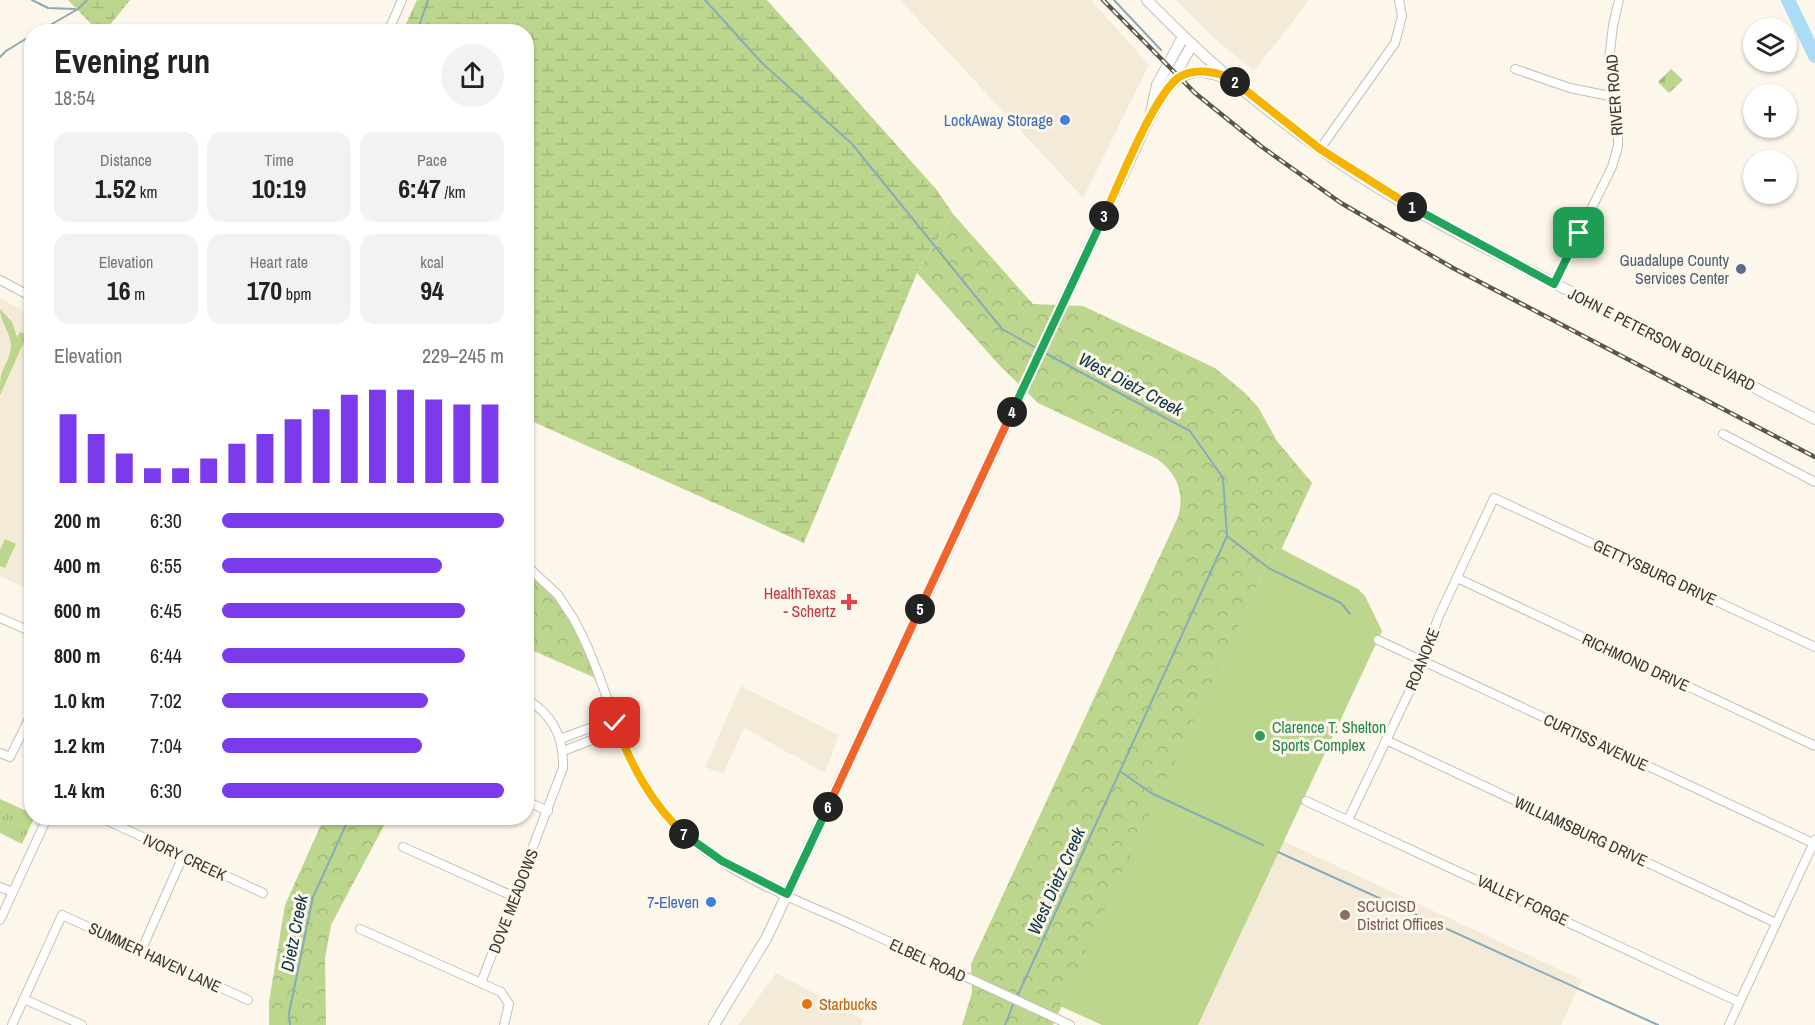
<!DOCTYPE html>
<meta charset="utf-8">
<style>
body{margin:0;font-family:"Archivo Narrow",sans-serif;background:#f2f2f2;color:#222;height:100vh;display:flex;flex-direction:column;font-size:22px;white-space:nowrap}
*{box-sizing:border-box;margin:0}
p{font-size:20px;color:#767676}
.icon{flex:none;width:33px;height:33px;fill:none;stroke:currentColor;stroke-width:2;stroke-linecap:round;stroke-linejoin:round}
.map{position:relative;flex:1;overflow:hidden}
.sheet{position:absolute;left:24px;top:24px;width:510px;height:801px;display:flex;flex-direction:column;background:#fff;border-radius:24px;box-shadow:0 2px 4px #0004}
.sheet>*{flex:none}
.fabs{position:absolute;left:1743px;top:18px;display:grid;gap:12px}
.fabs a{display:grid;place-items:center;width:54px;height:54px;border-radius:50%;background:#fff;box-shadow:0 2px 4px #0004;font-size:30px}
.pin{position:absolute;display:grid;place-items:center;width:51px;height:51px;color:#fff;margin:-26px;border-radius:12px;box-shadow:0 3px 9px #0006}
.km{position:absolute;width:30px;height:30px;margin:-15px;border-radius:50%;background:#222;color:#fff;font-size:16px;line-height:30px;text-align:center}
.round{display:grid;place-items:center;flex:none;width:63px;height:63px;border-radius:32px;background:#f2f2f2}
.head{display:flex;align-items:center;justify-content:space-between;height:102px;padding:0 30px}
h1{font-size:33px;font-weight:700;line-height:45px}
.figures{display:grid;grid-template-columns:repeat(3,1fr);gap:9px;height:102px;padding:6px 30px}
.figures div{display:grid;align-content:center;border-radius:15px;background:#f2f2f2;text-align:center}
.figures b{font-size:26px;font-weight:700}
.figures small{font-size:16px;font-weight:400}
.figures p{font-size:16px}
.chart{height:168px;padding:12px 30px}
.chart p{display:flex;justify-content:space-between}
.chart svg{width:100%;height:108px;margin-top:6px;stroke:#7c3aed;stroke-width:6}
ul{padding:0 30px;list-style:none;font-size:20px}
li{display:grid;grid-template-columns:96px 72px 1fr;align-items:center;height:45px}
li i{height:15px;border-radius:8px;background:#7c3aed}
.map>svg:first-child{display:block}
.built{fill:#f4ead8}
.grass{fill:url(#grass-tufts)}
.wetland{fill:url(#wetland-marsh)}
.cemetery{fill:url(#cemetery-stones)}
.park{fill:url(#park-crowns)}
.garden{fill:#bdd68d}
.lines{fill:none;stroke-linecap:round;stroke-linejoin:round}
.stream{stroke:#88abba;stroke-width:2}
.river{stroke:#aaddf5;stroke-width:14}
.minor-casing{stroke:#c6bfb4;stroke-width:10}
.major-casing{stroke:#c6bfb4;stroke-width:12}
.minor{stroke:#fff;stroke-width:8}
.major{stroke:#fff;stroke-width:10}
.rail-casing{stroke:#59564f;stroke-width:4.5}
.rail{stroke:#fdf6ea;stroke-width:2;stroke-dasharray:7;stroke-linecap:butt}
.split-1-casing{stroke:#fff;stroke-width:12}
.split-2-casing{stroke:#fff;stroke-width:12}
.split-3-casing{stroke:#fff;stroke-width:12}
.split-4-casing{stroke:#fff;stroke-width:12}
.split-5-casing{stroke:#fff;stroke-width:12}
.split-6-casing{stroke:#fff;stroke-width:12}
.split-7-casing{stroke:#fff;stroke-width:12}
.split-8-casing{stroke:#fff;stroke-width:12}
.split-1{stroke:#22a559;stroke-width:8}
.split-2{stroke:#f5b400;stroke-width:8}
.split-3{stroke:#f5b400;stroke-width:8}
.split-4{stroke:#22a559;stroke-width:8}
.split-5{stroke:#f0652b;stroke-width:8}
.split-6{stroke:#f0652b;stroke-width:8}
.split-7{stroke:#22a559;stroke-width:8}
.split-8{stroke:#f5b400;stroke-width:8}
.shop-dot{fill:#3f7fe0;stroke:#fdf6ea;stroke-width:2}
.service-dot{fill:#5c6f8a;stroke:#fdf6ea;stroke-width:2}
.health-dot{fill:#e0444e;stroke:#fdf6ea;stroke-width:2}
.leisure-dot{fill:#2e9e5b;stroke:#fdf6ea;stroke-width:2}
.education-dot{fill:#8d6e63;stroke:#fdf6ea;stroke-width:2}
.food-dot{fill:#e8710a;stroke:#fdf6ea;stroke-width:2}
.labels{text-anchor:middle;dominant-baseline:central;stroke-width:6;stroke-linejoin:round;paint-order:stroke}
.street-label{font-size:16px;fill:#393631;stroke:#fdf6ea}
.shop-label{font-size:16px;fill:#366cbe;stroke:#fdf6ea;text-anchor:end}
.service-label{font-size:16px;fill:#4e5e75;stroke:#fdf6ea;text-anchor:end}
.health-label{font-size:16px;fill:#be3a42;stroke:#fdf6ea;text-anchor:end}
.leisure-label{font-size:16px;fill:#27864d;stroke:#fdf6ea;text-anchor:start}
.education-label{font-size:16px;fill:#785e54;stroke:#fdf6ea;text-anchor:start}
.food-label{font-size:16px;fill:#c56008;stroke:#fdf6ea;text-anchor:start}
.water-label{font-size:18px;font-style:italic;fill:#0a3545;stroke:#fdf6ea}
</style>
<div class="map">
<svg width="1815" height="1025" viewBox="0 0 1815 1025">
<defs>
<pattern id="grass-tufts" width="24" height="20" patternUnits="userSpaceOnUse" patternTransform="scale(1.5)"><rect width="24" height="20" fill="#bdd68d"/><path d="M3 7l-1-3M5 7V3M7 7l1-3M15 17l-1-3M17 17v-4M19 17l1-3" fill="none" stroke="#a3b87a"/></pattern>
<pattern id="wetland-marsh" width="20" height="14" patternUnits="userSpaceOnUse" patternTransform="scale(1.5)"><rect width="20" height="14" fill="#bdd68d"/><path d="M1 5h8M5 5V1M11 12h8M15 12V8" fill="none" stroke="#a3b87a"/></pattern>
<pattern id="cemetery-stones" width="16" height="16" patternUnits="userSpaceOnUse" patternTransform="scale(1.5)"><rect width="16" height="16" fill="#bdd68d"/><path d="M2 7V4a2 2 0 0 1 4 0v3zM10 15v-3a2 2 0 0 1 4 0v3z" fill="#a3b87a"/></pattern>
<pattern id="park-crowns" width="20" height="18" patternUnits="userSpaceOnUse" patternTransform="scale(1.5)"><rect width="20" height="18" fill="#bdd68d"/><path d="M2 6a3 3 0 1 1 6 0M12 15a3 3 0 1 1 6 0" fill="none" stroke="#a3b87a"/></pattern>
</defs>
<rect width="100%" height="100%" fill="#fdf6ea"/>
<g class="built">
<path d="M900 0H1091L1149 65 1083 198Z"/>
<path d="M1176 0H1309L1254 71 1215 39Z"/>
<path d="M0 298 31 315V590L0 576Z"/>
<path d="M741 686 839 735 825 773 744 728 723 774 705 767Z"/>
<path d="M1283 841 1582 980 1561 1025H1198Z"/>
<path d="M776 973 864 1020 861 1025H738Z"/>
</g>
<path class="grass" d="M0 799 31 813 34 818 22 844 0 833Z"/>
<g class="wetland">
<path d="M68 0H130L105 31 99 32Z"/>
<path d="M417 0H767L936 189 953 214 917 273 804 543 527 419 526 32H402Z"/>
</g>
<path class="cemetery" d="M1671 69 1683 80 1669 93 1658 82Z"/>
<g class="park">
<path d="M953 214 1033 304 1083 306 1215 368 1244 392 1258 407 1277 441 1312 483 1281 550 1276 546 1053 1025H962L972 993 971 964 1178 517C1185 493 1177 473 1157 459L1038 403 1000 366 917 273Z"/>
<path d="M526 565 558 595 600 680 527 648Z"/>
<path d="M324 818H388L331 925 325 958 326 1025H269V1002L285 905Z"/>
</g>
<g class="garden">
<path d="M0 309 12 322 17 337 20 332 27 335 0 395C0 389 0 382 1 376 4 365 11 357 11 345 10 331 0 322 0 309Z"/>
<path d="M5 539 16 544 5 568 0 566V550Z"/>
<path d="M1276 546 1358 589 1365 596 1382 631 1198 1025H1102L1060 1006Z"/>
</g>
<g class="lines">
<g class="stream">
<path d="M32 0 48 8 75 9"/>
<path d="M705 0 762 63 852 144 1002 329 1038 349"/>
<path d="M1114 0 1161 50"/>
<path d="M38 32 78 9 87 0"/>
<path d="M417 32 428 0"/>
<path d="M0 57 6 51 32 35"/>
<path d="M1227 536 1270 569 1341 603 1350 614"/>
<path d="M1120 771 1151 793 1263 845"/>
<path d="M1278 852 1658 1025"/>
<path d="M1017 997 1227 536 1223 478 1190 431 1043 352"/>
<path d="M290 1025 289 1013 313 897 349 818"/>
<path d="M1005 1025 1014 1002"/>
</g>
<path class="river" d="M1788 0 1815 56"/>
<g class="minor-casing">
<g id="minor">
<path d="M388 32 402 0"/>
<path d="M1515 69 1570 88 1615 97"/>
<path d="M1320 149 1395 43 1402 16 1399 0"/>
<path d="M0 280 32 297"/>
<path d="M1554 284 1612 167 1618 146V114L1609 61 1613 25 1619 0"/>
<path d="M1723 434 1815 482"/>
<path d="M526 565 558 595 573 618C606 676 615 744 654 800 700 867 788 895 859 928 929 960 1000 992 1070 1025"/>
<path d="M1457 578 1815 746"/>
<path d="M0 618 32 632"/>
<path d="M1378 640 1815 844"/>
<path d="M560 739 614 719"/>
<path d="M1386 740 1776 923"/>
<path d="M563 751 618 730"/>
<path d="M0 753 10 757 32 713"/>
<path d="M526 801 548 811"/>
<path d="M1306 801 1739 1002"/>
<path d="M107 818 106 820 263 893"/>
<path d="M1348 820 1424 661 1438 618 1494 498 1815 647"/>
<path d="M403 847 515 897"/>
<path d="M0 887 13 892"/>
<path d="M0 920 47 818"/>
<path d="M360 929 501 992 509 1004 504 1025"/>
<path d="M141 951 183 856"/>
<path d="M481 983 563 768C564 737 553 714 526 699"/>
<path d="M24 999 82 1025"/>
<path d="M12 1025 62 915 248 1000"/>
<path d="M1729 1025 1815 840"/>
</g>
</g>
<g class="major-casing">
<g id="major">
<path d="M1147 0C1205 60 1268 114 1337 161 1404 207 1477 244 1550 281 1638 327 1727 373 1815 419"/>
<path d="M1171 85C1188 68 1205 70 1225 78"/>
<path d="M1151 113 1157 85 1183 37"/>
<path d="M714 1025 767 937 1149 119 1192 45"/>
</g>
</g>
<use href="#minor" class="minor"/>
<use href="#major" class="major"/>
<g class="rail-casing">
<path id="rail" d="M1103 0 1195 93 1262 147 1341 203 1453 268 1815 457"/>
</g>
<use href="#rail" class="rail"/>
</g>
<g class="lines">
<g class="split-1-casing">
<path id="split-1" d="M1412 207 1554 284 1579 233"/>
</g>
<g class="split-2-casing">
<path id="split-2" d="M1235 82 1320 149 1412 207"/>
</g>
<g class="split-3-casing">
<path id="split-3" d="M1104 216C1119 184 1153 97 1178 78 1193 67 1221 71 1235 82"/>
</g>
<g class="split-4-casing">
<path id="split-4" d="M1012 412 1104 216"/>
</g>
<g class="split-5-casing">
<path id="split-5" d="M920 609 1012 412"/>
</g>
<g class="split-6-casing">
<path id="split-6" d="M828 807 920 609"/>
</g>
<g class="split-7-casing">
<path id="split-7" d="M684 834 722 861 787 894 828 807"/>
</g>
<g class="split-8-casing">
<path id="split-8" d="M615 723C631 765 651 803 684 834"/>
</g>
<use href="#split-1" class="split-1"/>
<use href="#split-2" class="split-2"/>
<use href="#split-3" class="split-3"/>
<use href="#split-4" class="split-4"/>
<use href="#split-5" class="split-5"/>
<use href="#split-6" class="split-6"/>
<use href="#split-7" class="split-7"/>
<use href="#split-8" class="split-8"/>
</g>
<g class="shop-dot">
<circle cx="1065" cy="120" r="6"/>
<circle cx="711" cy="902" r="6"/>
</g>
<circle class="service-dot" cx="1741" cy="269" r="6"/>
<path class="health-dot" d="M846 593h6v6h6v6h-6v6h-6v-6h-6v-6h6z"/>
<circle class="leisure-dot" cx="1260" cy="736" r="6"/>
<circle class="education-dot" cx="1345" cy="915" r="6"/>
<circle class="food-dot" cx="807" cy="1004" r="6"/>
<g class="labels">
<g class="street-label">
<text transform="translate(1614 95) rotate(-94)">RIVER ROAD</text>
<text transform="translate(1662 339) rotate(27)">JOHN E PETERSON BOULEVARD</text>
<text transform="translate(1655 572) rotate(25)">GETTYSBURG DRIVE</text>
<text transform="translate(1422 659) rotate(-68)">ROANOKE</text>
<text transform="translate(1636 662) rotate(25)">RICHMOND DRIVE</text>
<text transform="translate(1596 742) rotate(25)">CURTISS AVENUE</text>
<text transform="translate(1581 831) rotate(25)">WILLIAMSBURG DRIVE</text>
<text transform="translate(185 857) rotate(25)">IVORY CREEK</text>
<text transform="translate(1523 900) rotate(25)">VALLEY FORGE</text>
<text transform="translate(513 901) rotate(-69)">DOVE MEADOWS</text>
<text transform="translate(155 957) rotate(25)">SUMMER HAVEN LANE</text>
<text transform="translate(928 960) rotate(25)">ELBEL ROAD</text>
</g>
<g class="shop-label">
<text x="1053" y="120">LockAway Storage</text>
<text x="699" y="902">7-Eleven</text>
</g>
<g class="service-label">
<text x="1729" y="260">Guadalupe County<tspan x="1729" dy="18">Services Center</tspan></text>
</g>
<g class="health-label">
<text x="836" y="593">HealthTexas<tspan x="836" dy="18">- Schertz</tspan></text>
</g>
<g class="leisure-label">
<text x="1272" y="727">Clarence T. Shelton<tspan x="1272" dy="18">Sports Complex</tspan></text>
</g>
<g class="education-label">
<text x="1357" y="906">SCUCISD<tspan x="1357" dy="18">District Offices</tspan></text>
</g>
<g class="food-label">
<text x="819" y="1004">Starbucks</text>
</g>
<g class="water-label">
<text transform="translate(1131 384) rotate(28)">West Dietz Creek</text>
<text transform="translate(1056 881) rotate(-66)">West Dietz Creek</text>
<text transform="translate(294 933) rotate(-79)">Dietz Creek</text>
</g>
</g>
</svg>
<div class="fabs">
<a><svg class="icon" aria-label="layers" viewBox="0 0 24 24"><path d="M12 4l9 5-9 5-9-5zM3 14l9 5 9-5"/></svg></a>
<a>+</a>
<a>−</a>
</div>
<div class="pin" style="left:1579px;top:233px;background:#1e9e55"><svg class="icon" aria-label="arrive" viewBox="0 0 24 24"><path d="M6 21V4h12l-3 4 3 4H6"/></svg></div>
<div class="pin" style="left:615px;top:723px;background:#d93025"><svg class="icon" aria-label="check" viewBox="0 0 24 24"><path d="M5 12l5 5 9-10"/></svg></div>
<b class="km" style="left:1412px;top:207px">1</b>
<b class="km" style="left:1235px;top:82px">2</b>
<b class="km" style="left:1104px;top:216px">3</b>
<b class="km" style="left:1012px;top:412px">4</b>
<b class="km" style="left:920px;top:609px">5</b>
<b class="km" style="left:828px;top:807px">6</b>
<b class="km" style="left:684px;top:834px">7</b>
<section class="sheet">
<div class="head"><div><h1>Evening run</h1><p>18:54</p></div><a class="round"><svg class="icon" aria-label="share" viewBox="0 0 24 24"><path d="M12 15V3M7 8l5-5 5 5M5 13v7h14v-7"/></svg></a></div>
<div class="figures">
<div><p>Distance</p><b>1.52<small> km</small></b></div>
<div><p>Time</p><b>10:19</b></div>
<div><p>Pace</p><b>6:47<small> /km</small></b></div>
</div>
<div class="figures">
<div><p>Elevation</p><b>16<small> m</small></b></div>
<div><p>Heart rate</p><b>170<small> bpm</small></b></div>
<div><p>kcal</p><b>94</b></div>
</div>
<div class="chart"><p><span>Elevation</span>229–245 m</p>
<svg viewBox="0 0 160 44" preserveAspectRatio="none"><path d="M5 44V16M15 44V24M25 44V32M35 44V38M45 44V38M55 44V34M65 44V28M75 44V24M85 44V18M95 44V14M105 44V8M115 44V6M125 44V6M135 44V10M145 44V12M155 44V12"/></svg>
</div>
<ul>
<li><b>200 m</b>6:30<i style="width:100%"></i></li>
<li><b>400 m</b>6:55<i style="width:78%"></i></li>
<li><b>600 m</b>6:45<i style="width:86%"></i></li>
<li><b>800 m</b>6:44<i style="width:86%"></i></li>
<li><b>1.0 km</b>7:02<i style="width:73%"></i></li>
<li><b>1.2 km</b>7:04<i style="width:71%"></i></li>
<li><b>1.4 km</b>6:30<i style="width:100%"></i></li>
</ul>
</section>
</div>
